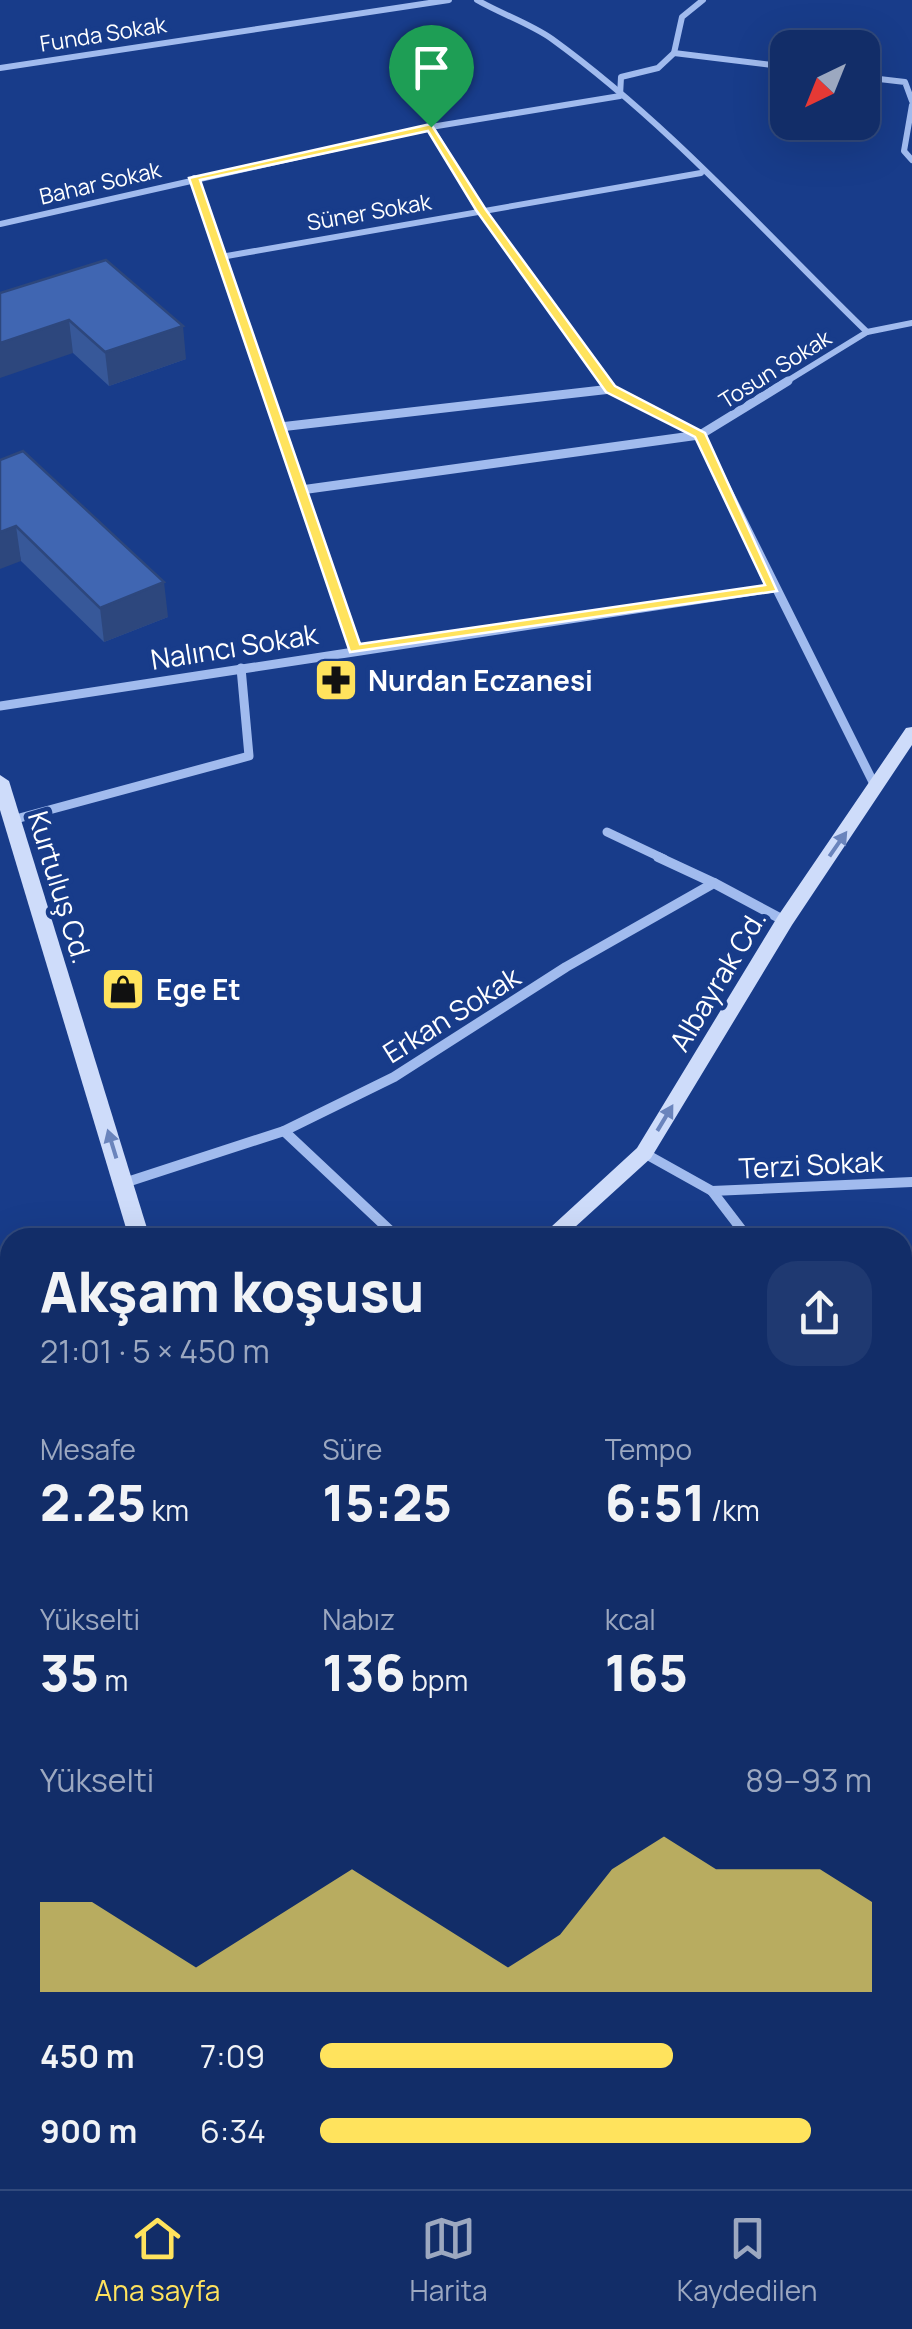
<!DOCTYPE html>
<html lang="tr">
<meta charset="utf-8">
<style>
body{margin:0;font-family:Manrope,sans-serif;background:#1f3971;color:#f1f3f6;height:100vh;display:flex;flex-direction:column;font-size:38px;white-space:nowrap}
*{box-sizing:border-box;margin:0}
p{font-size:32px;color:#9ca8c0}
.icon{flex:none;width:55px;height:55px;fill:none;stroke:currentColor;stroke-width:2;stroke-linecap:round;stroke-linejoin:round}
.map{position:relative;flex:1;overflow:hidden}
.panel{position:absolute;left:0px;top:1228px;width:912px;height:962px;display:flex;flex-direction:column;background:#122d68;border-radius:30px 30px 0 0;box-shadow:0 10px 40px #0002,0 0 0 2px #31497c}
.panel>*{flex:none}
.needle{width:65px;rotate:223deg}
.tools{position:absolute;left:770px;top:30px;display:grid;gap:20px}
.tools a{display:grid;place-items:center;width:110px;height:110px;border-radius:20px;background:#122d68;box-shadow:0 10px 40px #0002,0 0 0 2px #31497c;font-size:50px}
.pin{position:absolute;display:grid;place-items:center;width:85px;height:85px;color:#fff;margin:-102px -42px;border-radius:50% 50% 50% 0;rotate:-45deg;box-shadow:0 0 10px #0007}
.pin .icon{rotate:45deg}
.round{display:grid;place-items:center;flex:none;width:105px;height:105px;border-radius:30px;background:#1f3971}
.head{display:flex;align-items:center;justify-content:space-between;height:170px;padding:0 40px}
h1{font-size:55px;font-weight:800;line-height:75px}
.figures{display:grid;grid-template-columns:repeat(3,1fr);gap:15px;height:170px;padding:10px 40px}
.figures div{display:grid;align-content:center}
.figures b{font-size:50px;font-weight:800}
.figures small{font-size:28px;font-weight:400}
.figures p{font-size:28px}
.chart{height:280px;padding:20px 40px}
.chart p{display:flex;justify-content:space-between}
.chart svg{width:100%;height:180px;margin-top:10px;fill:#ffe35d;opacity:.7}
ul{padding:0 40px;list-style:none;font-size:32px}
li{display:grid;grid-template-columns:160px 120px 1fr;align-items:center;height:75px}
li i{height:25px;border-radius:12px;background:#ffe35d}
.dock{display:flex;justify-content:space-around;align-items:center;height:140px;border-top:2px solid #31497c;background:#122d68;font-size:28px;color:#9ca8c0}
.dock a{display:grid;justify-items:center;gap:5px}
.dock .selected{color:#ffe35d}
.map>svg:first-child{display:block}
.lines{fill:none;stroke-linecap:round;stroke-linejoin:round}
.street-far3{stroke:#a1bbee;stroke-width:6}
.street-far2{stroke:#a1bbee;stroke-width:9}
.street-far1{stroke:#a1bbee;stroke-width:10}
.street{stroke:#a1bbee;stroke-width:12}
.secondary{fill:#cedcfa;fill-rule:evenodd}
.wall{fill:#375899}
.shaded-wall{fill:#2d477d}
.building{fill:#4066b2;stroke:#2d477d;stroke-width:2.5}
.oneway{fill:#6a84bc}
.route{fill:#ffe35d;stroke:#fff;stroke-width:2.5;fill-rule:evenodd}
.labels{text-anchor:middle;dominant-baseline:central;stroke-width:9;stroke-linejoin:round;paint-order:stroke}
.far-street-label{font-size:22px;fill:#fff;stroke:#183c8a}
.street-label{font-size:28px;fill:#fff;stroke:#183c8a}
.poi-label{font-size:28px;font-weight:bold;fill:#fff;stroke:#183c8a;text-anchor:start}
</style>
<div class="map">
<svg width="912" height="2189" viewBox="0 0 912 2189">
<rect width="100%" height="100%" fill="#183c8a"/>
<g class="lines">
<g class="street-far3">
<path d="M477 0C501 14 529 23 552 39 668 123 765 233 867 332L784 383"/>
<path d="M674 53 788 67"/>
<path d="M0 68 449 0"/>
<path d="M862 77 905 82 912 101"/>
<path d="M912 105 904 151 912 160"/>
<path d="M431 127 481 210 607 383"/>
<path d="M194 178 264 383"/>
<path d="M0 224 431 127 620 96 621 77 658 68 674 53 682 17 703 0"/>
<path d="M221 257 701 173"/>
<path d="M867 332 912 323"/>
</g>
<g class="street-far2">
<path d="M263 381 355 649"/>
<path d="M605 381 611 389 700 435"/>
<path d="M788 381 700 435 876 788"/>
<path d="M280 427 611 389"/>
<path d="M301 490 699 435"/>
<path d="M0 706 773 588"/>
<path d="M12 820 249 756 241 668"/>
<path d="M607 832 664 859"/>
</g>
<g class="street-far1">
<path d="M658 857 714 883"/>
<path d="M284 1131 398 1238"/>
<path d="M644 1153 712 1191 748 1238"/>
<path d="M124 1183 284 1131 394 1077 566 967 714 883 785 921"/>
<path d="M712 1191 912 1182"/>
<path d="M902 1439 912 1451"/>
</g>
<g class="street">
<path d="M902 1463 912 1459"/>
<path d="M902 1735 912 1736"/>
<path d="M738 2189 739 2180"/>
</g>
<g class="secondary">
<path d="M912 727V745L792 925 651 1158 563 1238H539L637 1148 778 916 906 728Z"/>
<path d="M0 775 9 781 150 1238H129L0 810Z"/>
<path d="M10 1542V1562L0 1565V1545Z"/>
<path d="M10 1648V1670L0 1672V1650Z"/>
<path d="M272 2180H300L299 2189H271Z"/>
</g>
</g>
<g class="wall">
<path d="M0 293 186 359 109 386 73 353Z"/>
<path d="M0 460 168 617 104 642 21 561Z"/>
</g>
<g class="shaded-wall">
<path d="M69 320 73 353 0 378V343Z"/>
<path d="M183 326 186 359 109 386 105 352Z"/>
<path d="M16 526 21 561 0 569V532Z"/>
<path d="M164 582 168 617 104 642 100 608Z"/>
</g>
<g class="building">
<path d="M106 260 183 326 105 352 69 320 0 343V293Z"/>
<path d="M23 451 164 582 100 608 16 526 0 532V460Z"/>
</g>
<defs><path id="oneway-solid" d="M-6-.8H1V-3.2L6.5 0L1 3.2V.8H-6Z" transform="scale(2.5)"/></defs>
<g class="oneway">
<use href="#oneway-solid" transform="translate(838 844) rotate(-55)"/>
<use href="#oneway-solid" transform="translate(665 1118) rotate(-59)"/>
<use href="#oneway-solid" transform="translate(112 1144) rotate(-107)"/>
</g>
<path class="route" d="M431 124 486 210 615 386 705 433 777 591 350 652 189 178ZM428 131 476 210 606 392 695 437 765 585 360 644 200 180Z"/>
<defs>
<g id="pharmacy-square" transform="scale(2.25)"><rect x="-9" y="-9" width="18" height="18" rx="4" fill="#ffe35d" stroke="#183c8a"/><path d="M-2-6h4v4h4v4h-4v4h-4v-4h-4v-4h4Z" fill="#111"/></g>
<g id="shop-square" transform="scale(2.25)"><rect x="-9" y="-9" width="18" height="18" rx="4" fill="#ffe35d" stroke="#183c8a"/><path d="M-5-2.5h2.3a2.7 3.5 0 0 1 5.4 0H5L5.5 6h-11ZM-1.5-2.5h3a1.5 2.3 0 0 0-3 0Z" fill="#111"/></g>
</defs>
<g fill-rule="evenodd">
<use href="#pharmacy-square" x="336" y="680"/>
<use href="#shop-square" x="123" y="989"/>
</g>
<g class="labels">
<g class="far-street-label">
<text transform="translate(103 34) rotate(-9)">Funda Sokak</text>
<text transform="translate(100 183) rotate(-13)">Bahar Sokak</text>
<text transform="translate(369 212) rotate(-10)">Süner Sokak</text>
<text transform="translate(775 369) rotate(-32)">Tosun Sokak</text>
</g>
<g class="street-label">
<text transform="translate(234 646) rotate(-9)">Nalıncı Sokak</text>
<text transform="translate(61 887) rotate(73)">Kurtuluş Cd.</text>
<text transform="translate(717 980) rotate(-59)">Albayrak Cd.</text>
<text transform="translate(451 1014) rotate(-32)">Erkan Sokak</text>
<text transform="translate(811 1164) rotate(-3)">Terzi Sokak</text>
</g>
<g class="poi-label">
<text x="368" y="680">Nurdan Eczanesi</text>
<text x="156" y="989">Ege Et</text>
</g>
</g>
</svg>
<div class="tools">
<a><svg class="needle" viewBox="-14 -14 28 28"><path d="M0-13l5 13h-10z" fill="#e53935"/><path d="M0 13l5-13h-10z" fill="#9ca8c0"/></svg></a>
</div>
<div class="pin" style="left:431px;top:127px;background:#1e9e55"><svg class="icon" aria-label="arrive" viewBox="0 0 24 24"><path d="M6 21V4h12l-3 4 3 4H6"/></svg></div>
<section class="panel">
<div class="head"><div><h1>Akşam koşusu</h1><p>21:01 · 5 × 450 m</p></div><a class="round"><svg class="icon" aria-label="share" viewBox="0 0 24 24"><path d="M12 15V3M7 8l5-5 5 5M5 13v7h14v-7"/></svg></a></div>
<div class="figures">
<div><p>Mesafe</p><b>2.25<small> km</small></b></div>
<div><p>Süre</p><b>15:25</b></div>
<div><p>Tempo</p><b>6:51<small> /km</small></b></div>
</div>
<div class="figures">
<div><p>Yükselti</p><b>35<small> m</small></b></div>
<div><p>Nabız</p><b>136<small> bpm</small></b></div>
<div><p>kcal</p><b>165</b></div>
</div>
<div class="chart"><p><span>Yükselti</span>89–93 m</p>
<svg viewBox="0 0 160 44" preserveAspectRatio="none"><path d="M0 44V22L10 22L20 30L30 38L40 30L50 22L60 14L70 22L80 30L90 38L100 30L110 14L120 6L130 14L140 14L150 14L160 22V44z"/></svg>
</div>
<ul>
<li><b>450 m</b>7:09<i style="width:64%"></i></li>
<li><b>900 m</b>6:34<i style="width:89%"></i></li>
</ul>
</section>
</div>
<nav class="dock">
<a class="selected"><svg class="icon" aria-label="home" viewBox="0 0 24 24"><path d="M3 11l9-7 9 7M6 9v11h12V9"/></svg>Ana sayfa</a>
<a><svg class="icon" aria-label="map" viewBox="0 0 24 24"><path d="M3 6l6-2 6 2 6-2v14l-6 2-6-2-6 2zM9 4v14M15 6v14"/></svg>Harita</a>
<a><svg class="icon" aria-label="saved" viewBox="0 0 24 24"><path d="M7 4h10v16l-5-4-5 4z"/></svg>Kaydedilen</a>
</nav>
